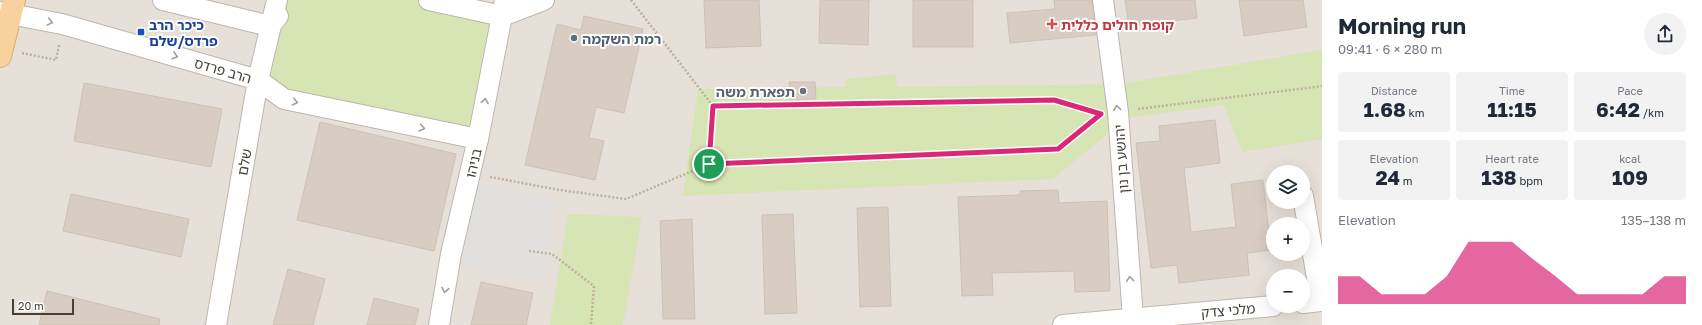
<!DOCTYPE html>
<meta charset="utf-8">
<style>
body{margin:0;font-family:"Golos Text","Noto Sans Hebrew",sans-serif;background:#f2f2f3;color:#1f2937;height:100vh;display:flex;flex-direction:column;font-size:15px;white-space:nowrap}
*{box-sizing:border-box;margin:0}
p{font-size:13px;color:#747a83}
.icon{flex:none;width:22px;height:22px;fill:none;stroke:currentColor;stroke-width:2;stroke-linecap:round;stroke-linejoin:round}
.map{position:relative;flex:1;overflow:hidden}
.panel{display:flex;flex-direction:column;background:#fff;width:380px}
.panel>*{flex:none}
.tools{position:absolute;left:1266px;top:165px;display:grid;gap:8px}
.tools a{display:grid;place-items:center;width:44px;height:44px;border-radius:50%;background:#fff;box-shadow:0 4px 16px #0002;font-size:20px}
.scale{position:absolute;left:12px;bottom:10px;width:62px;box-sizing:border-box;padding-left:4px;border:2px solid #473f38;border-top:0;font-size:11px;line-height:14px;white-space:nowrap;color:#473f38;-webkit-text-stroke:3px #fff;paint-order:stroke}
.pin{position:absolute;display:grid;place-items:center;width:34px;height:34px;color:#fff;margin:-17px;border:2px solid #fff;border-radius:50%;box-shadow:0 1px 4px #0007}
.round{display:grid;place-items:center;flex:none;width:42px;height:42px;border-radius:21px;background:#f2f2f3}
.headline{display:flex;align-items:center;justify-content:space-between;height:68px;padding:0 16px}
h1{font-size:22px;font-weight:700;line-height:30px}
.stats{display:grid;grid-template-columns:repeat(3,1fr);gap:6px;height:68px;padding:4px 16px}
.stats div{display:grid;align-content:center;border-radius:4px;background:#f2f2f3;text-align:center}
.stats b{font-size:20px;font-weight:700}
.stats small{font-size:11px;font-weight:400}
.stats p{font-size:11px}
.chart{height:112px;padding:8px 16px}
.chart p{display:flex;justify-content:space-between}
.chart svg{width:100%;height:72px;margin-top:4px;fill:#db2777;opacity:.7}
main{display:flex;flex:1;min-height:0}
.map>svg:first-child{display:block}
.residential{fill:#e7e0d8;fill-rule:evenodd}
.green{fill:#d7e5b5}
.parking{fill:#e2e0de}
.building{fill:#d8ccc3;stroke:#cfc0b3}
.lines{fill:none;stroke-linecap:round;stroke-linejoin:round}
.minor-casing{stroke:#bfb5ad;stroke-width:22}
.major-casing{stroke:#dcab6f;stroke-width:24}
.path{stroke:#c0af9f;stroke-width:2.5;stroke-dasharray:2 2;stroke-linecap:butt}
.minor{stroke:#fff;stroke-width:20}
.major{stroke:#f8d19e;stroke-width:22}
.oneway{stroke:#a39f9c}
.route-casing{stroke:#fff;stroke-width:8}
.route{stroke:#db2777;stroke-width:5}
.health-dot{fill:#e0444e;stroke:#fff;stroke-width:1.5}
.transit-dot{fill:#1a4fb4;stroke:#fff;stroke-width:1.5}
.service-dot{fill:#5c6f8a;stroke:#fff;stroke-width:1.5}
.worship-dot{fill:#6b7280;stroke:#fff;stroke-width:1.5}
.labels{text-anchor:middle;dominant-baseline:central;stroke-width:4;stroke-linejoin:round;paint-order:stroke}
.transit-label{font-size:14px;font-weight:bold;fill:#164399;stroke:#fff;text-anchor:start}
.health-label{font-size:14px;font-weight:bold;fill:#be3a42;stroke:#fff;text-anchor:start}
.service-label{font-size:14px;font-weight:bold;fill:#4e5e75;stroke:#fff;text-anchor:start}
.street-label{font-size:14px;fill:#473f38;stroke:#fff}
.worship-label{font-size:14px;font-weight:bold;fill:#5b616d;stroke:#fff;text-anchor:end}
</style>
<main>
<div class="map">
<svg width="1322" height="325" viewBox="0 0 1322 325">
<rect width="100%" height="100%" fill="#f4efea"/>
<path class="residential" d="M0 0H1322V325H0ZM1273 172H1303V202H1273ZM1273 224H1303V254H1273ZM1273 276H1303V306H1273Z"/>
<g class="green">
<path d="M290 0H429L502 16 478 139 284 99 258 80 270 26Z"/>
<path d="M1322 50V139L1242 152 1224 105 1127 118 1053 179 683 196 698 89 846 87 845 79 896 74 897 87 1120 84Z"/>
<path d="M568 214 642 217 623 325H550Z"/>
</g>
<path class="parking" d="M474 183 557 199 542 282 456 265Z"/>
<g class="building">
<path d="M704 0H759L761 46 706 48Z"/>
<path d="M820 0H869L868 45 819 43Z"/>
<rect x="913" y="0" width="60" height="47"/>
<path d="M1054 0H1092L1096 35 1010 43 1007 13 1055 9Z"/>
<path d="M1125 0H1195L1197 18 1129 26Z"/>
<path d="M1239 0H1303L1307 27 1244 36Z"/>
<path d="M584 16 643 29 624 113 596 107 589 138 604 141 595 180 525 165 557 24 581 30Z"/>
<path d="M789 82H815L816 99 790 100Z"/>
<path d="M84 83 222 109 211 167 74 141Z"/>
<path d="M1215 120 1220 163 1184 168 1191 232 1236 227 1231 184 1263 180 1271 250 1247 253 1249 275 1179 283 1177 265 1151 268 1136 143 1160 141 1159 126Z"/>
<path d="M320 122 456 154 434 251 297 220Z"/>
<path d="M1058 190 1059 203 1107 201 1110 291 1075 292 1074 271 992 273 993 295 962 296 958 197 1020 195V191Z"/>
<path d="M71 194 189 219 181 257 63 231Z"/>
<path d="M888 207 891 306 860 307 857 208Z"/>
<path d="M793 214 797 313 765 314 762 215Z"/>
<path d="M692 219 695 319H663L660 221Z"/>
<path d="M288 269 325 279 313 325H273Z"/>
<path d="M481 282 533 293 526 325H471Z"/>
<path d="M47 291 160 319 159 325H39Z"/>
<path d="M374 298 419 309 415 325H367Z"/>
</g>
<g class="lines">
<g class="minor-casing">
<g id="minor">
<path d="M163 0 270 26 278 16"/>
<path d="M429 0 502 16 544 0"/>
<path d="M1103 0 1118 112 1133 318"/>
<path d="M0 12 62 24 258 80 284 99 478 139"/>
<path d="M1303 196 1321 301"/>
<path d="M1303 303 1322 301"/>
<path d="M216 325 258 80 277 0"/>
<path d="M439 325 451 254 478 139 505 0"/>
<path d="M1063 325 1273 306"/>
</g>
</g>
<g class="major-casing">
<path id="major" d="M0 56 14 0"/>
</g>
<g class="path">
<path d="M631 0 713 106 1054 100 1097 112"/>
<path d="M22 53 56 60 59 45"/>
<path d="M1138 109 1322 86"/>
<path d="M709 164 713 106"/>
<path d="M490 177 560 190 626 199 709 164 1058 149 1098 116"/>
<path d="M529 251 552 254 594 286 591 325"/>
</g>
<use href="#minor" class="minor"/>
<use href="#major" class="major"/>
</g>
<defs><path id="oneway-chevron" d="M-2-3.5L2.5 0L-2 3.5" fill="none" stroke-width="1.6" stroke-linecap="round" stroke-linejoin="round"/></defs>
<g class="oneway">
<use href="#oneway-chevron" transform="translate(50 22) rotate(11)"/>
<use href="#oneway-chevron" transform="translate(175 56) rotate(16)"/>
<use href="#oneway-chevron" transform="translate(485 101) rotate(-79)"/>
<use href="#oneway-chevron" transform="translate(295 102) rotate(12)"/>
<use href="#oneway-chevron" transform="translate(1117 108) rotate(-97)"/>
<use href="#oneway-chevron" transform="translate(422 128) rotate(12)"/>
<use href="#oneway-chevron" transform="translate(1130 279) rotate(-94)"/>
<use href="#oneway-chevron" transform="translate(445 290) rotate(100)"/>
</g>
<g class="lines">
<g class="route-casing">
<path id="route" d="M1054 100 1101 114 1058 149 709 164 713 106Z"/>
</g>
<use href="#route" class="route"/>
</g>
<path class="health-dot" d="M1050 18h4v4h4v4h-4v4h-4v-4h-4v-4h4z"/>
<rect class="transit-dot" x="137" y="28" width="8" height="8" rx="2"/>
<circle class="service-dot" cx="574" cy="38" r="4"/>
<circle class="worship-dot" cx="803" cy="91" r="4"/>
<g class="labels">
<g class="transit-label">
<text x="149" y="24">כיכר הרב<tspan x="149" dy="16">פרדס/שלם</tspan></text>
</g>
<g class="health-label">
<text x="1061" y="24">קופת חולים כללית</text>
</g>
<g class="service-label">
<text x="582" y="38">רמת השקמה</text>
</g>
<g class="street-label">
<text transform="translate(223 70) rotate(16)">הרב פרדס</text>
<text transform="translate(1121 159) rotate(-94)">יהושע בן נון</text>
<text transform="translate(244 162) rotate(-80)">שלם</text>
<text transform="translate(473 163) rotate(-77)">בניהו</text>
<text transform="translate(1228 310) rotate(-5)">מלכי צדק</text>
</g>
<g class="worship-label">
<text x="795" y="91">תפארת משה</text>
</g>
</g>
</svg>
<div class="tools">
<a><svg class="icon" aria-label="layers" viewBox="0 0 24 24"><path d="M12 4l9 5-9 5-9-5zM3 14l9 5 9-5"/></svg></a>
<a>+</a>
<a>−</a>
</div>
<div class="scale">20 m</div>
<div class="pin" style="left:709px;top:164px;background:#1e9e55"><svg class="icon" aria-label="arrive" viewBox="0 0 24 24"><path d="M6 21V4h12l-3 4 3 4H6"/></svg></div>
</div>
<section class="panel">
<div class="headline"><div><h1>Morning run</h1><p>09:41 · 6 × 280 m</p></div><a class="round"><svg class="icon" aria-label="share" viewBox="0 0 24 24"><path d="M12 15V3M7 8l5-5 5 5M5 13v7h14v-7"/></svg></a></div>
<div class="stats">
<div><p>Distance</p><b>1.68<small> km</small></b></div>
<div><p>Time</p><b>11:15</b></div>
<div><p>Pace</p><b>6:42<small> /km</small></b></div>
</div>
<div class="stats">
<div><p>Elevation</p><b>24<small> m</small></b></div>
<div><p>Heart rate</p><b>138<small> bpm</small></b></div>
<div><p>kcal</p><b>109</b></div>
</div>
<div class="chart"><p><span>Elevation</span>135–138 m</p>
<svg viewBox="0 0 160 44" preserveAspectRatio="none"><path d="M0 44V27L10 27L20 38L30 38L40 38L50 27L60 6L70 6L80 6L90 17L100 27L110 38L120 38L130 38L140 38L150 27L160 27V44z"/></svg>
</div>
</section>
</main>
